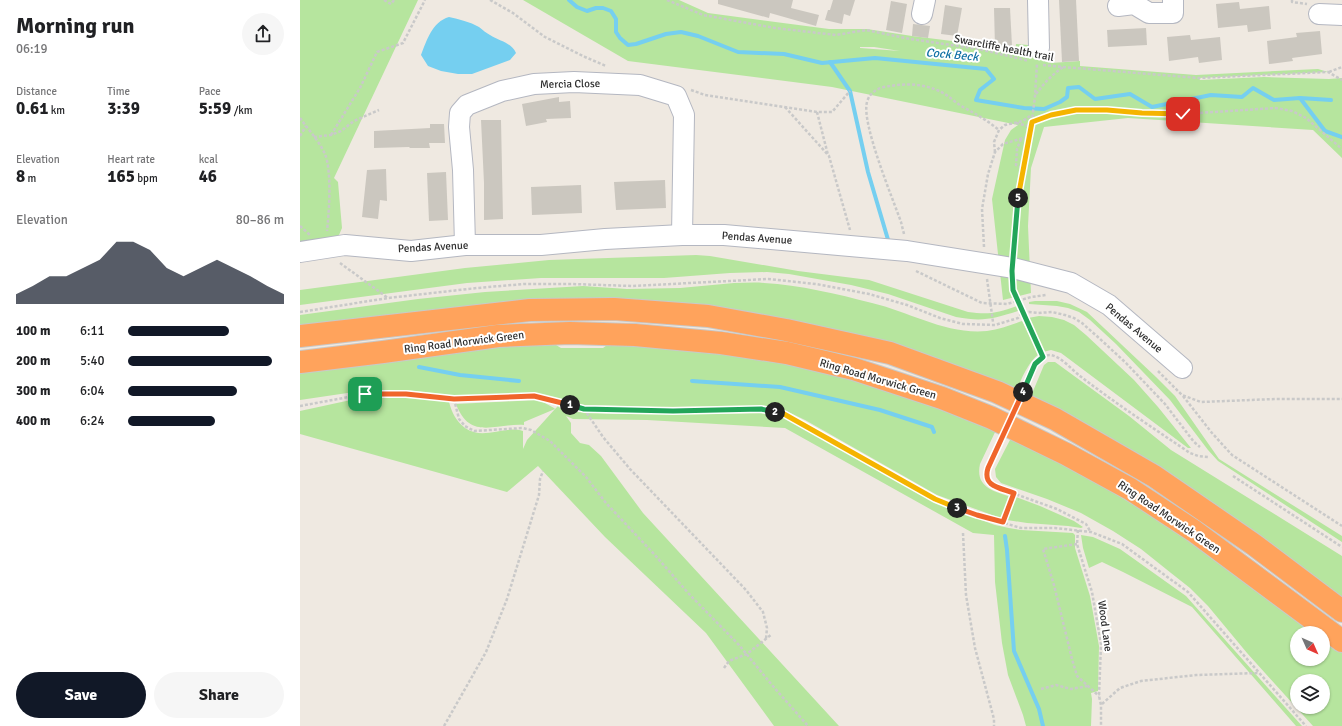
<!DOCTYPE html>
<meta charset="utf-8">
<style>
body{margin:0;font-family:Signika,sans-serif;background:#f6f6f6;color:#202124;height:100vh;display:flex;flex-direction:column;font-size:15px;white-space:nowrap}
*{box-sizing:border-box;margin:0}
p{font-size:13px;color:#757577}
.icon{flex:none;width:22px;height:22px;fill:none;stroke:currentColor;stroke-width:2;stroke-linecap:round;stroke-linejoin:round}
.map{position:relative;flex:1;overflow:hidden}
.sheet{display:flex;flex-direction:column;background:#fff;width:300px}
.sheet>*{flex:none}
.needle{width:26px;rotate:135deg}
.fabs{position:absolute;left:990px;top:626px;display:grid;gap:8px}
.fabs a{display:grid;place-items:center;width:40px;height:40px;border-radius:50%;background:#fff;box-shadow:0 1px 3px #0004;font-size:20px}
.pin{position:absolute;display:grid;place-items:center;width:34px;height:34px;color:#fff;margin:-17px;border-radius:8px;box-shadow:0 2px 6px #0006}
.km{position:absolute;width:20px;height:20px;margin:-10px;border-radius:50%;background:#222;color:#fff;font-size:11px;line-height:20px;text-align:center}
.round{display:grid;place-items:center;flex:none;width:42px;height:42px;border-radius:21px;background:#f6f6f6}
.summary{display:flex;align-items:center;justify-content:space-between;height:68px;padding:0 16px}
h1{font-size:22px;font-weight:700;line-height:30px}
.figures{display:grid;grid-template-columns:repeat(3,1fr);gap:6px;height:68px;padding:4px 16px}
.figures div{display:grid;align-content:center}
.figures b{font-size:17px;font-weight:700}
.figures small{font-size:11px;font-weight:400}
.figures p{font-size:11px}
.chart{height:112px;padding:8px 16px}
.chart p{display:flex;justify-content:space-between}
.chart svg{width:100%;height:72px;margin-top:4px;fill:#111827;opacity:.7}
.primary-button{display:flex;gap:8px;margin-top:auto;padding:8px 16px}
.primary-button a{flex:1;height:46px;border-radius:24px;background:#111827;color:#fff;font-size:16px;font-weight:700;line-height:46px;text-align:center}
.primary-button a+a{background:#f6f6f6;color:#202124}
ul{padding:0 16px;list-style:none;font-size:13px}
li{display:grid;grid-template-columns:64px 48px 1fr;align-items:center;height:30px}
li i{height:10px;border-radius:5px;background:#111827}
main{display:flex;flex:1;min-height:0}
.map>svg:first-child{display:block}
.green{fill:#b6e59e;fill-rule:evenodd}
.water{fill:#75cff0}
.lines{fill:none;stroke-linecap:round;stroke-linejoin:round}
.stream{stroke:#75cff0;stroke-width:4}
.building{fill:#cbc7bf}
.minor-casing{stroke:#b4b7c1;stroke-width:22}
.highway-casing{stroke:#c9c9c9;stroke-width:24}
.path{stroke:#c9c9c9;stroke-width:2.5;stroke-dasharray:3 2;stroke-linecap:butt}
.minor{stroke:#fff;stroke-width:20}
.highway{stroke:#ffa35c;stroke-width:22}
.path-bridge{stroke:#c9c9c9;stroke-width:2.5;stroke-dasharray:3 2;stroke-linecap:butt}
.split-1-casing{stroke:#fff;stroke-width:8}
.split-2-casing{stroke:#fff;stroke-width:8}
.split-3-casing{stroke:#fff;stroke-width:8}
.split-4-casing{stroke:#fff;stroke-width:8}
.split-5-casing{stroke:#fff;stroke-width:8}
.split-6-casing{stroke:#fff;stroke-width:8}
.split-1{stroke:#f0652b;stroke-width:5}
.split-2{stroke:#22a559;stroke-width:5}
.split-3{stroke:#f5b400;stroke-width:5}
.split-4{stroke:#f0652b;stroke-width:5}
.split-5{stroke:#22a559;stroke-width:5}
.split-6{stroke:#f5b400;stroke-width:5}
.labels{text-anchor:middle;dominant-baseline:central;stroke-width:4;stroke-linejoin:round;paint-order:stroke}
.street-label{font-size:11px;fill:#2e2e2e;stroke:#fff}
.water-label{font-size:12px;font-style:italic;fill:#0d6fa3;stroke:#fff}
</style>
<main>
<section class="sheet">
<div class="summary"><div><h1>Morning run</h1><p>06:19</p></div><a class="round"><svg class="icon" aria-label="share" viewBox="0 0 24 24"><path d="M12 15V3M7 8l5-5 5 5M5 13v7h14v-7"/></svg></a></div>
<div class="figures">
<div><p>Distance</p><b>0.61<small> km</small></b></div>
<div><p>Time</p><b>3:39</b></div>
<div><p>Pace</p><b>5:59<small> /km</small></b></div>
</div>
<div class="figures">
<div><p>Elevation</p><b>8<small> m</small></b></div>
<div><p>Heart rate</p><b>165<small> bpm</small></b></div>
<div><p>kcal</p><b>46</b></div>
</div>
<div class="chart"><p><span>Elevation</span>80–86 m</p>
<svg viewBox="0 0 160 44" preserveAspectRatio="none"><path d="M0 44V38L10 33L20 27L30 27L40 22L50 17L60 6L70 6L80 11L90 22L100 27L110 22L120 17L130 22L140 27L150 33L160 38V44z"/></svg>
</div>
<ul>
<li><b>100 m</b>6:11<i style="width:65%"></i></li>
<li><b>200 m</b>5:40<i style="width:92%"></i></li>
<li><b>300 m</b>6:04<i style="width:70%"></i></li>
<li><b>400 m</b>6:24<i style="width:56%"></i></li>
</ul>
<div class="primary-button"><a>Save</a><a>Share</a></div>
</section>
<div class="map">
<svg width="1042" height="726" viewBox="0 0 1042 726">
<rect width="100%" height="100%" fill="#efe9e1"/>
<g class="green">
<path d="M0 0H118L34 178 38 182 42 228 39 235 33 238 0 243Z"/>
<path d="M223 0H379L408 13 529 29H567L612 36 676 44 715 54 716 44 728 45 727 57 730 56 751 63 780 61V66L896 75 1018 69 1028 72 899 78 900 80 964 77 1029 79 1042 78V158L1013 130 828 118 744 127 731 168 728 226 731 293 703 300 692 199 705 140 711 130 718 125 532 87 328 61ZM560 47H574L600 51 560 48Z"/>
<path d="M396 255 410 256 498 271 569 280 668 312C689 315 697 313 717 306L718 311C692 319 683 322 656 317L588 294 551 285 489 274 467 272 430 273 364 278H241L167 283 0 305V290L165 268 249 260Z"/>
<path d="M434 283C444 283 454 282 464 283 500 285 537 294 572 303 610 312 647 335 687 331 700 329 711 325 722 321L739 354C727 363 722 379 715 393L358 302 0 327V315L118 299 185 292 283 286 327 289 380 288Z"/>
<path d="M735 301H757L770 304 787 312 856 377 875 396 919 459 1042 536V542L918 461 908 450 870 400 816 344 790 320 779 312 768 308 757 306 729 304V302Z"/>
<path d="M739 316 752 317 764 320 774 325 786 335 834 380 858 407 891 448H888L761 353 751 350 743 352 728 318Z"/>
<path d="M313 341 480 360 597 390 697 428 680 464C675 487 693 491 711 497L703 519 637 495 505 420 484 410 469 406 355 407 285 405 230 394 167 397 105 390H82L61 391 0 400V368L56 361 251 342 261 348H303Z"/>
<path d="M748 362H755L829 416 871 450 1042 556V600L731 396 744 365Z"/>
<path d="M79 397 118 398 149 402C152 413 156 421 165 428 184 441 203 425 223 431V449L227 440 255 409 224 422V425C195 423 170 441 156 404L236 400 243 402 254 408 255 409 258 406 262 410 277 412 318 414H407L460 413 481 416 505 428 628 499 656 511 695 525 709 528 721 530 773 533 775 535V548L790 596 799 646 798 691 791 693 792 699 791 726H726L723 715 708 675 702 643 695 582 694 535 673 533 485 428 347 420 273 419 266 416 271 423V433L280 443 289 445 301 456 343 513 539 726H474L406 633 305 537 238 466 207 492 0 434V411L60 398Z"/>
<path d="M711 438 791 479 878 532 1016 633H997V659H1023V638L1042 653V726H1013L947 653 908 606 890 588 871 573 841 549 813 531 781 513 747 499 701 483 696 477 695 469ZM997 681H1023V707H997Z"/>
<path d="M716 497 740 506 774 521 783 527 781 528 768 526 727 523 707 520Z"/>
<path d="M781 535 793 537 820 549 886 596 1002 726H996L892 607 823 572 802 562 789 568 783 548Z"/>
</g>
<path class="water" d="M149 17C159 19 170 22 179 27 183 30 186 33 190 35 199 41 211 42 216 53L210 60 172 74H158L141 71 128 66 121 55C127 40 132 22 149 17Z"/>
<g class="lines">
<g class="stream">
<path d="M269 0 277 7 287 11 296 8H303L311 11 316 19V32L320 38 328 45 336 44 366 34 381 32 398 36 438 52 484 54 522 63 575 58 686 69 694 79 680 90 676 100 724 108 744 109 760 102 767 97 768 88 779 87 795 99 830 94 852 107 911 95 942 97 953 88 974 100 1000 98 1025 131 1042 137"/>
<path d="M530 62 550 91 568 172 589 243"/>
<path d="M1000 98 1031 100"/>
<path d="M119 367 160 375 219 381"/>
<path d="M392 381 480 387 580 410 632 427 634 432"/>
<path d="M705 536 707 550 714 651 739 709 743 726"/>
</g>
</g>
<g class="building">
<path d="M418 0H493L491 8 519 15 516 26 470 13 469 18 418 4Z"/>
<path d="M533 0H555L550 16 544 14 542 24 525 20 528 10H530Z"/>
<path d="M759 0H776L779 61 762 62Z"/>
<path d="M591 1 607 4 602 33 586 30Z"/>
<path d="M939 2 940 9 969 6 971 29 948 32 947 25 918 28 916 4Z"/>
<path d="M645 5 662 8 657 36 641 34Z"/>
<path d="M694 8H710L712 46 695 47Z"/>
<path d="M613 24 630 26 628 38 612 36Z"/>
<path d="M846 28 847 45 808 47 807 30Z"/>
<path d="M1020 31 1022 54 992 58 993 61 969 64 967 41 997 37 996 33Z"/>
<path d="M890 35 891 40 920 37 922 60 899 63 898 57 869 61 867 37Z"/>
<path d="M259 97V102L270 101 271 118 246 119 247 122 226 126 222 104Z"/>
<path d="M181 120H201L203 219 184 220V183Z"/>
<path d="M130 124H144L145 143H129L130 148H110L109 147 74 148V131L130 128Z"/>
<path d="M86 169 87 201 80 200 78 219 62 217 67 170Z"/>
<path d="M146 172 148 220 129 221 127 173Z"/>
<path d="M365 180 366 208 316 210 314 182Z"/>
<path d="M281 185 282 213 232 215 231 187Z"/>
</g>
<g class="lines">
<g class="minor-casing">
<g id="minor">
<path d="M738 0 739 48"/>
<path d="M818 6 834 4 849 13H873V0"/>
<path d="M622 14 625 0"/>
<path d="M1019 14 1042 15"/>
<path d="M165 245 163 170 159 127 160 113 167 105 202 91 234 84 274 82 340 85 376 96 384 115 382 235"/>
<path d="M0 252 45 245 111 251 165 245H241L305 239 382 235H424L607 251 713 268 771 283 809 305 882 368"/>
</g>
</g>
<g class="highway-casing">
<g id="highway">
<path d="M0 336 230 310 314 309 408 316 486 330 590 353 697 392 755 419 854 476 953 544 1042 611"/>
<path d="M0 362 83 352 198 336 270 333 335 335 421 343 487 353 554 369 642 398 692 418 766 454 830 489 894 531 1042 641"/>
</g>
</g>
<g class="path">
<path d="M84 0 91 4 94 0"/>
<path d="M190 0 213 13 245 37 285 57 306 66"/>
<path d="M367 0 403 15 475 28 536 35 566 30 610 39 679 49 729 61"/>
<path d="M992 0V2L1007 4"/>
<path d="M743 65 763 67 899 78 1028 72 1042 80"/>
<path d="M1029 72 1042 67"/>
<path d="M391 90 405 95 517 112H532L550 91"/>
<path d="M736 94C744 83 752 75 763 67"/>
<path d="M485 107 529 156 550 230"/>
<path d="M517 112 528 155"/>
<path d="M0 118C8 129 19 141 25 154 32 171 29 213 27 231"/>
<path d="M732 122 751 115 776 110H807L842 113 883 114 975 108 992 111 1006 118 1042 149"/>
<path d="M716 123 731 127"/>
<path d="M31 135 60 88 77 52 103 43 125 0"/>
<path d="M0 136 6 126"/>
<path d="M14 137 31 135 41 131 54 121 79 110"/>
<path d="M721 139 717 149 716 165 724 168"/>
<path d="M695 152 694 142 699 130 705 125 723 121 730 116"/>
<path d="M0 226 10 235"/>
<path d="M604 234 601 222C593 199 561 123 567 102 570 91 580 87 590 86 608 83 627 84 643 93 650 97 656 103 663 107 676 114 688 121 699 130"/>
<path d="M684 247 682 209 688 174 695 152 703 144 730 136"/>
<path d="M714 251 717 205 730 136 735 96 737 64"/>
<path d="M40 263 88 298"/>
<path d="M616 271 682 303 707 304 731 297 746 295"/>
<path d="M687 279 693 322"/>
<path d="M713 284V290L717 300 743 357"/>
<path d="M0 312 88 298 177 288 224 284H272L332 286 468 279 516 284 569 294 607 305 640 318 663 324 695 325 718 318 721 314 729 312 738 313 752 312 765 315 774 318 782 323 799 338 826 363 865 404 894 442 900 447"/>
<path d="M735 364C738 359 744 355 750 355 761 356 772 370 780 376 815 403 853 428 890 453L898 456 908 457"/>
<path d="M858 371 882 395 901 402 975 399H1042"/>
<path d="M883 396 912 433 932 455 1042 526"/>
<path d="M154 399 159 419 165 426 174 431 223 428 231 430 250 441 286 477 306 503 354 554 389 594 439 645 472 685 508 726"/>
<path d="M0 406 65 394H106L154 399 234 396 284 409 373 411 461 409 484 414 635 499 677 515 721 528H755L791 532 822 544 888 592 1006 726"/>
<path d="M284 409 303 437 330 469 446 590 463 612 467 628 466 639"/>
<path d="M688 468 687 478 693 486 757 509 786 524 790 531"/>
<path d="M933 476 1042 547"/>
<path d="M703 522 714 493"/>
<path d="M778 530 777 544 792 592 801 644 799 696 801 705V726"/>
<path d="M663 533 666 595 675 648 694 719V726"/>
<path d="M777 544 743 549 754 585 772 659 777 676 799 696"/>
<path d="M424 668 429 661 447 654 472 634"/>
<path d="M741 689 756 685 771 689 788 686"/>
<path d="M802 704 820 688 841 681 896 675 959 673"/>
<path d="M144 726 186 652 207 599 239 495 240 479 243 471"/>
</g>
<use href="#minor" class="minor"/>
<use href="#highway" class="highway"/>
<path class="path-bridge" d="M688 468 735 364"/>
</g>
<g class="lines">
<g class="split-1-casing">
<path id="split-1" d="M65 394H106L154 399 234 396 270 405"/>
</g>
<g class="split-2-casing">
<path id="split-2" d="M270 405 284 409 373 411 461 409 475 412"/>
</g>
<g class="split-3-casing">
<path id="split-3" d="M475 412 484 414 635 499 657 508"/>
</g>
<g class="split-4-casing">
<path id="split-4" d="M657 508 677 515 703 522 714 493C701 488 682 487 688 468L723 392"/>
</g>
<g class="split-5-casing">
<path id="split-5" d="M718 198 712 271 713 290 743 357 735 364 723 392"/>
</g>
<g class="split-6-casing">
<path id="split-6" d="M718 198 732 122 751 115 776 110H807L842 113 883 114"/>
</g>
<use href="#split-1" class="split-1"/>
<use href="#split-2" class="split-2"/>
<use href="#split-3" class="split-3"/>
<use href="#split-4" class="split-4"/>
<use href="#split-5" class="split-5"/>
<use href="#split-6" class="split-6"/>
</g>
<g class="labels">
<g class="street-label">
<text transform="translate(704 48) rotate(11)">Swarcliffe health trail</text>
<text transform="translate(270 84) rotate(-1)">Mercia Close</text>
<text transform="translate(457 238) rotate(4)">Pendas Avenue</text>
<text transform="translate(133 247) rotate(-3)">Pendas Avenue</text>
<text transform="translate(834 328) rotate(40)">Pendas Avenue</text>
<text transform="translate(164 342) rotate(-7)">Ring Road Morwick Green</text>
<text transform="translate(578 379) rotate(16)">Ring Road Morwick Green</text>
<text transform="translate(869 517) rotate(34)">Ring Road Morwick Green</text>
<text transform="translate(805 626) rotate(82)">Wood Lane</text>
</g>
<g class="water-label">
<text transform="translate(652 55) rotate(5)">Cock Beck</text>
</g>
</g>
</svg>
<div class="fabs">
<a><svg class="needle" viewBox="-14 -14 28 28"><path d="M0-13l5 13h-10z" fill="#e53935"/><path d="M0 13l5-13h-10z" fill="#757577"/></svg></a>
<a><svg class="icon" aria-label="layers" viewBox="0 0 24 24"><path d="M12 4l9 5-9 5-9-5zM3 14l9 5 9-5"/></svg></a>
</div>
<div class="pin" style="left:65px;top:394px;background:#1e9e55"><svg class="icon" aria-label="arrive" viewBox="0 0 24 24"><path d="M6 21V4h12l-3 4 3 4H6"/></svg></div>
<div class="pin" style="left:883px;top:114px;background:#d93025"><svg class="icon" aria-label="check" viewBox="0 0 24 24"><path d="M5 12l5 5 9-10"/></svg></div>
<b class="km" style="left:270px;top:405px">1</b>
<b class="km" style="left:475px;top:412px">2</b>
<b class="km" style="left:657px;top:508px">3</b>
<b class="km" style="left:723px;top:392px">4</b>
<b class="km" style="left:718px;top:198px">5</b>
</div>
</main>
